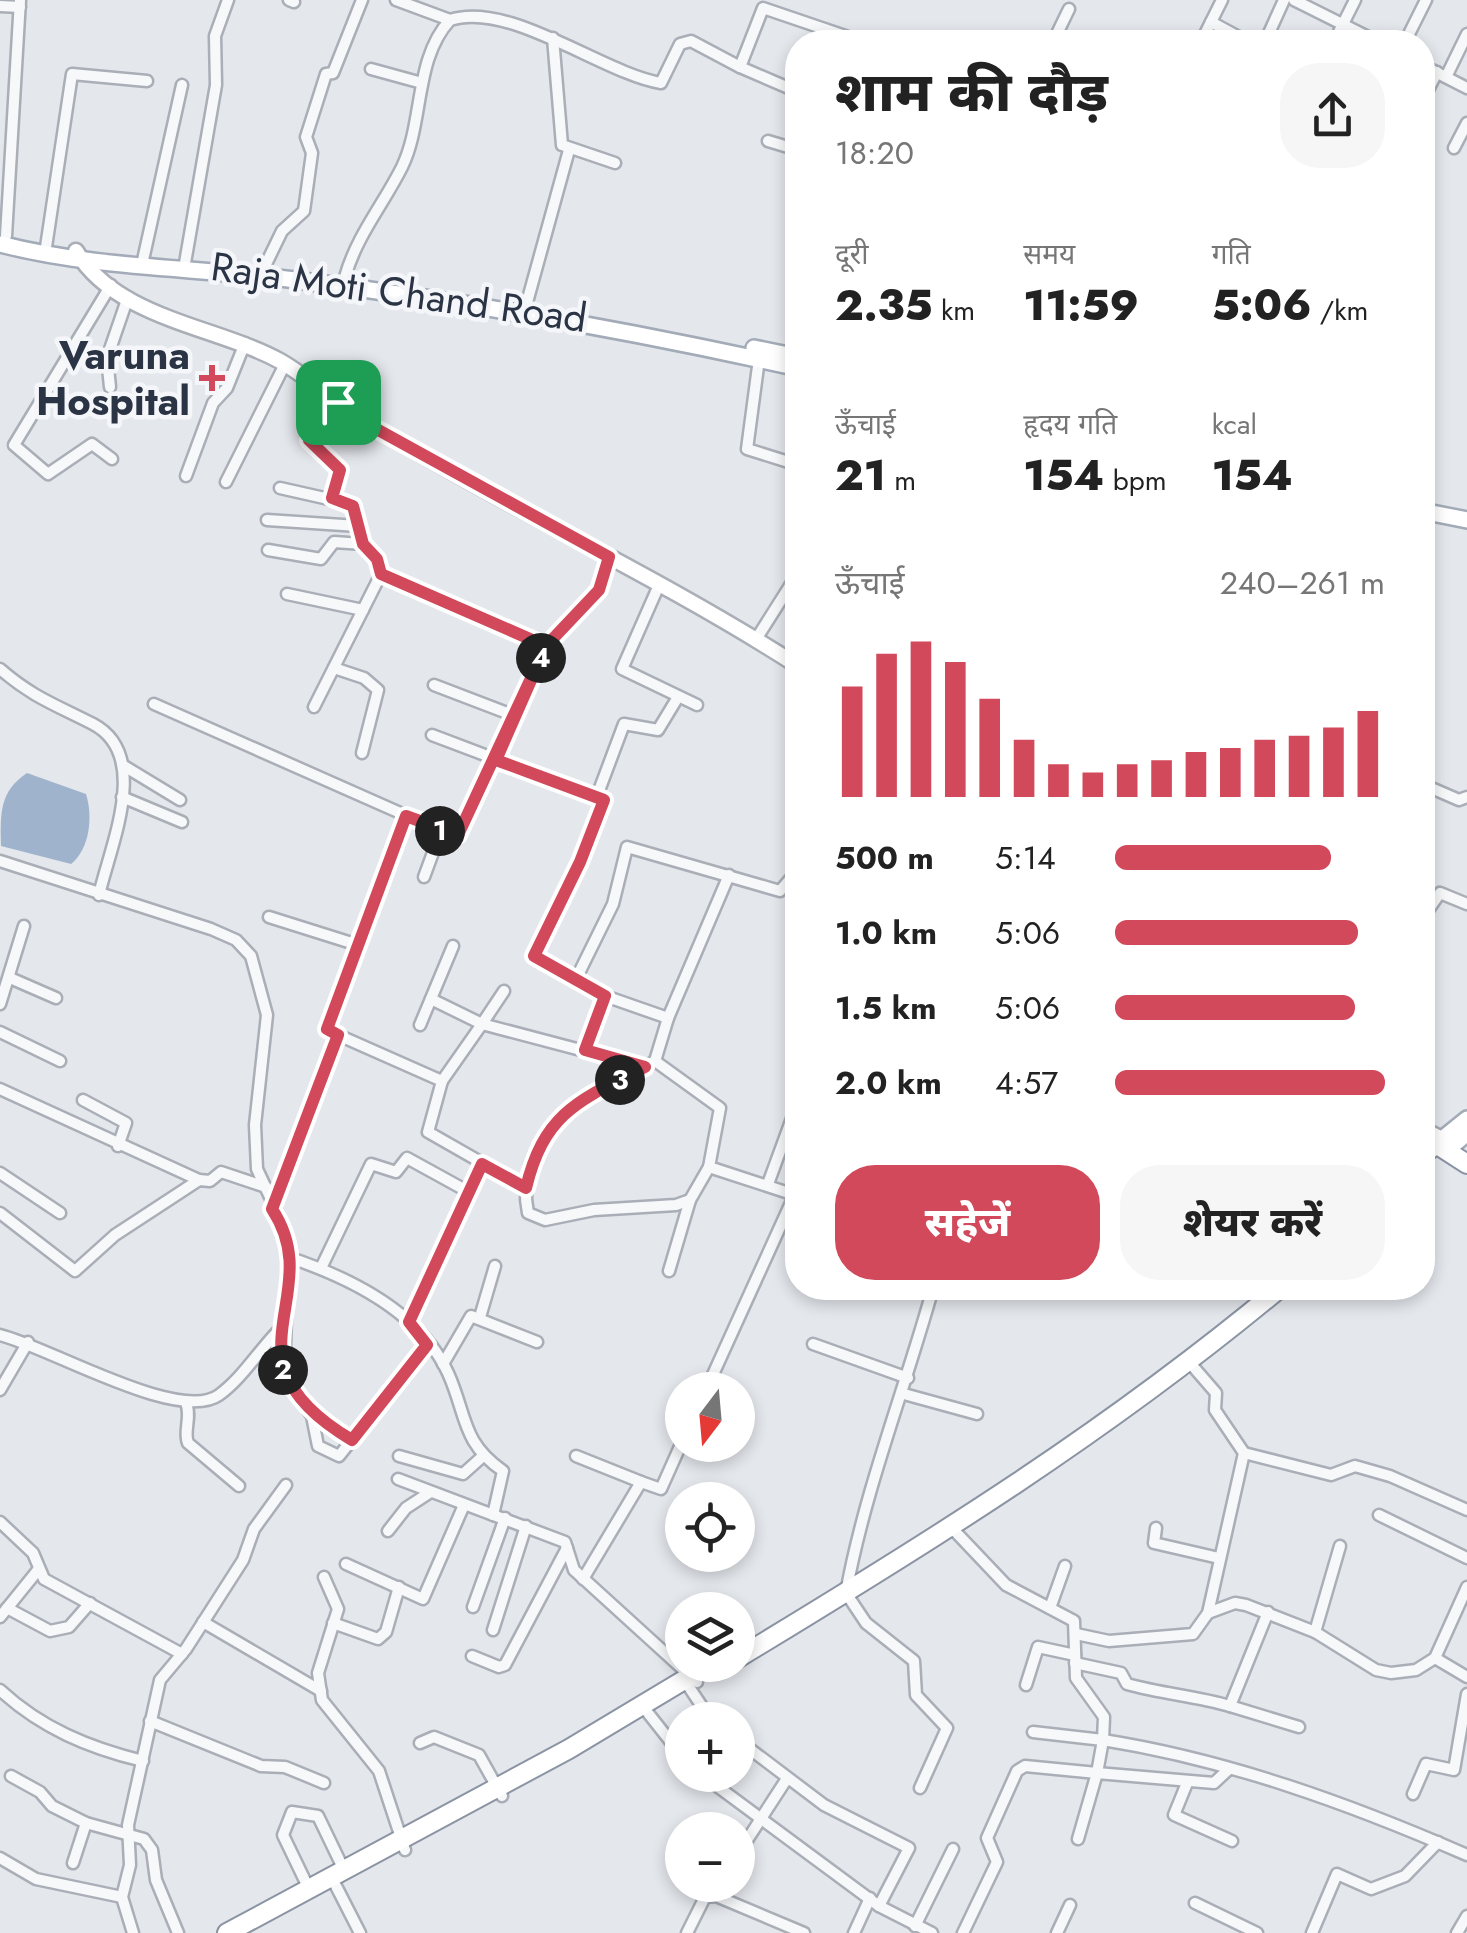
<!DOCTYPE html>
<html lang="hi">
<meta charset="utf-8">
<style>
body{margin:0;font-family:Jost,"Noto Sans Devanagari",sans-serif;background:#f6f6f6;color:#222;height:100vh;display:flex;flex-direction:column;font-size:38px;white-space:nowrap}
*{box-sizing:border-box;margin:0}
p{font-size:32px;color:#767676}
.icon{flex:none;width:55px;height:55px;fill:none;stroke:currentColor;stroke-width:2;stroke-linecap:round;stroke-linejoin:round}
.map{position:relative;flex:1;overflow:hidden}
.details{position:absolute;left:785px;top:30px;width:650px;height:1270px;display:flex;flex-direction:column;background:#fff;border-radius:40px;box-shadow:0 5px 15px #0003}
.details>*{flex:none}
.needle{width:65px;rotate:196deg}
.tools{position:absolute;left:665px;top:1372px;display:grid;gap:20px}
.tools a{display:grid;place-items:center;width:90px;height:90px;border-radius:50%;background:#fff;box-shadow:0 5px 15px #0003;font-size:50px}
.pin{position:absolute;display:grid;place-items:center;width:85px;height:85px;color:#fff;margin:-42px;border-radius:20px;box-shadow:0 5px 15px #0006}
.km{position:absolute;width:50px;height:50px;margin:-25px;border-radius:50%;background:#222;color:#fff;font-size:28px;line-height:50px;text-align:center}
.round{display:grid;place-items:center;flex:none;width:105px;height:105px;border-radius:40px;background:#f6f6f6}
.head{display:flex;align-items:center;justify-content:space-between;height:170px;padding:0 50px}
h1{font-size:55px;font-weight:800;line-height:75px}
.figures{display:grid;grid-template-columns:repeat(3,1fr);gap:15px;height:170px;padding:10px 50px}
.figures div{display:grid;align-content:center}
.figures b{font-size:42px;font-weight:800}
.figures small{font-size:28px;font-weight:400}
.figures p{font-size:28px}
.chart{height:280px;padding:20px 50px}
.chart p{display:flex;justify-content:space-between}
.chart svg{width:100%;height:180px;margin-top:10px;stroke:#d1495b;stroke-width:6}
.action{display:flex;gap:20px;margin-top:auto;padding:20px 50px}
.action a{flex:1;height:115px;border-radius:40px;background:#d1495b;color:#fff;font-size:40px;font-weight:800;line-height:115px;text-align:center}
.action a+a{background:#f6f6f6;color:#222}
ul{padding:0 50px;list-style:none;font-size:32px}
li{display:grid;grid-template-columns:160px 120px 1fr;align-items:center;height:75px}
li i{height:25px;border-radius:12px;background:#d1495b}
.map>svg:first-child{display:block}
.water{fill:#9fb4cc}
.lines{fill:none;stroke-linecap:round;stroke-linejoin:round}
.street-casing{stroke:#a9aeb7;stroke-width:15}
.secondary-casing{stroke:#a9aeb7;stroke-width:19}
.primary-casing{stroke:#a3abb8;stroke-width:20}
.highway-casing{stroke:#8b94a3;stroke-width:22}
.street{stroke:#f7f8fa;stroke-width:10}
.secondary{stroke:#fff;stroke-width:14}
.primary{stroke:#fff;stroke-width:15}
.highway{stroke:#fff;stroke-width:18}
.route-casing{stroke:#fff;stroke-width:20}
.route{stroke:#d1495b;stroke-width:12}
.poi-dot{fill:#d1495b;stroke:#f4f6f9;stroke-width:4}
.labels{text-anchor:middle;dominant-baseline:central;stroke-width:9;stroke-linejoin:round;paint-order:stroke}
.street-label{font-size:40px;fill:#2b3445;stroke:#f4f6f9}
.poi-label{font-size:40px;font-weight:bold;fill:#2b3445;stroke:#f4f6f9;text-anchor:end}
</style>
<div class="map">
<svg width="1467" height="1933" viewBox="0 0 1467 1933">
<rect width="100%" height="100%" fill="#e4e7ec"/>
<path class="water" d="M27 773 86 794C93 816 90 849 71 864L1 846C0 812 0 791 27 773Z"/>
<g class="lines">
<g class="street-casing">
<g id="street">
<path d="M289 0 294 2"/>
<path d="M396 0 450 20"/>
<path d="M1294 0 1378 42"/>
<path d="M0 6 20 7"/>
<path d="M1211 22 1248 42"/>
<path d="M553 38 562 145 615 163"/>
<path d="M1053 42 1069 9"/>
<path d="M1201 42 1222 0"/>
<path d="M1265 42 1284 0"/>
<path d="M1334 42 1355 0"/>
<path d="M1405 42 1426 0"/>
<path d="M1422 65 1467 88"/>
<path d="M740 67 798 92"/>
<path d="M371 69 422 83"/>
<path d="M1446 77 1467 34"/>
<path d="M1422 102 1437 72"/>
<path d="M768 141 798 150"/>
<path d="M1454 148 1467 123"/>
<path d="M6 236 20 0"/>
<path d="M46 247 72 74 147 81"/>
<path d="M143 260 182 85"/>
<path d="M185 263 216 85 215 36 228 0"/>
<path d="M265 266 282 231 304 211 312 153 306 137 326 74 333 73 362 0"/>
<path d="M345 277C357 235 383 205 402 167 424 122 414 59 450 20 509 0 604 74 661 83L680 44 691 41 740 67 763 8 863 42"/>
<path d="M111 285 14 445 48 474 92 444 112 459"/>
<path d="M526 306 569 150"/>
<path d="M759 359 747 449 798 465"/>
<path d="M110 387 107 358 128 297"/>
<path d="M186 476 213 403 227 388 245 343"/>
<path d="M226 482 285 364"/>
<path d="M280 488 351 504 363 544 377 559 381 574 547 646"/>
<path d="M331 499 340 470 309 440 338 402"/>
<path d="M267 520 358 526"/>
<path d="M268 550 321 559 334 542 363 544"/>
<path d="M659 585 622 669 697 705"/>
<path d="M287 594 363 610"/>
<path d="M755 641 793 581H798"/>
<path d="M334 668 364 678 378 690 362 753"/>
<path d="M0 669C32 697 56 705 93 724 152 755 110 846 99 895"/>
<path d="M434 685 515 716"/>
<path d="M154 704 441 831 458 835 547 646 599 590 609 557"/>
<path d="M314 707 381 574"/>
<path d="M432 735 604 800 581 862 534 956 605 996 668 1018"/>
<path d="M124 766 180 800"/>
<path d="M1422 784 1459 800 1467 797"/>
<path d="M597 796 624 724 658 730 678 697"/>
<path d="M122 797 182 822"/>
<path d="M0 861 211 929 236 940 251 956 267 1015 255 1125 257 1169 284 1227 288 1257 284 1375 312 1416 318 1446 339 1456 427 1345"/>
<path d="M424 877 441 831"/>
<path d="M269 917 358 945"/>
<path d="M1422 919 1440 893 1467 904"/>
<path d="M10 978 56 998"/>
<path d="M575 981 613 904 627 847 780 891 798 870"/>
<path d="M431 999 482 1024 504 991"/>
<path d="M0 1004 24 926"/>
<path d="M420 1025 453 946"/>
<path d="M0 1032 60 1061"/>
<path d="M338 1035 327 1029 407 816"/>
<path d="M585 1049 605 996"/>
<path d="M655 1061 668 1018 729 875"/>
<path d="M645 1067C586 1097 512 1134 528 1213L545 1220 594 1210 676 1205 690 1200 709 1167"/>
<path d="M442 1081 428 1132 526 1188"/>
<path d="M0 1089 199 1180 210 1181 221 1172 266 1187"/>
<path d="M83 1100 126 1123 118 1146"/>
<path d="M0 1173 60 1213"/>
<path d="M768 1184 798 1102"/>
<path d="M273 1208 338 1035 442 1081 482 1024 645 1067 655 1061 720 1108 709 1167 798 1196"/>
<path d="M0 1213 75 1271 115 1235 199 1180"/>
<path d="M288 1257C348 1277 420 1312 448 1373 467 1415 461 1442 503 1471L493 1515"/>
<path d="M321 1268 371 1164 396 1172 407 1158 467 1191"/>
<path d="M669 1271 690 1200"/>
<path d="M480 1317 495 1266"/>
<path d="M409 1322 483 1164"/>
<path d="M0 1335C47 1346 179 1424 219 1395 243 1378 260 1348 282 1327"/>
<path d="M813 1344 908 1378"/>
<path d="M443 1364 471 1316 537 1342"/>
<path d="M0 1390 28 1342"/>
<path d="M706 1390 795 1194"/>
<path d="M904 1394 977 1414"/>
<path d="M186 1402C192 1418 183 1431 188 1443L239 1486"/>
<path d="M312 1416 351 1440"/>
<path d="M1244 1453 1331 1475 1355 1466 1390 1476 1467 1510"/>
<path d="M399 1456 463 1474 482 1457"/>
<path d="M576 1456 641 1482"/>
<path d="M398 1479 565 1542 574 1570 697 1682"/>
<path d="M1379 1515 1467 1558"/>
<path d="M0 1522 33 1553 44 1579 182 1654"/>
<path d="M951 1527 1006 1585 1074 1621 1076 1678 1104 1717 1103 1740C1229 1760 1350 1804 1467 1855"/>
<path d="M1156 1528 1154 1543 1219 1558"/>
<path d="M388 1531 406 1508 429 1493"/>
<path d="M346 1564 423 1599 464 1505"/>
<path d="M324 1577 338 1609 318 1673 322 1700 379 1771 405 1850"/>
<path d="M583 1579 641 1482 661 1489 682 1442"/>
<path d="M473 1607 505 1518"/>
<path d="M7 1608 50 1631 69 1627 90 1603"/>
<path d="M1050 1608 1065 1566"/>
<path d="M1268 1612 1230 1706 1299 1727"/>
<path d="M1208 1613 1235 1603 1246 1605 1315 1632 1376 1670 1391 1673 1416 1670 1435 1658 1467 1587"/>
<path d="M0 1617 38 1570"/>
<path d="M203 1622 321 1691"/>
<path d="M333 1623 378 1639 386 1632 399 1587"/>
<path d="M493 1630 526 1526"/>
<path d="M1315 1632 1340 1546"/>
<path d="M1076 1634 1109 1641 1193 1634 1208 1613 1244 1453 1215 1410 1216 1393 1190 1363"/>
<path d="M472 1656 499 1667 505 1665 567 1548"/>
<path d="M1435 1658 1467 1677"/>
<path d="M1075 1663 1121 1673 1127 1684C1163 1694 1195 1696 1230 1706"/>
<path d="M1026 1685 1038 1647 1075 1655"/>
<path d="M689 1687 711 1720"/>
<path d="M0 1690C41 1728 89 1748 143 1761"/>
<path d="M648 1713 682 1756"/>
<path d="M150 1721 261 1766 285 1767 324 1783"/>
<path d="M738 1740 824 1805 909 1848 879 1906"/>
<path d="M420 1743 434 1737 479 1755 502 1796"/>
<path d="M702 1775 879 1906 932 1933"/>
<path d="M11 1776 40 1792 52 1806 86 1823 144 1839 152 1850 156 1880 178 1933"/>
<path d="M1187 1783 1174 1815 1232 1841"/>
<path d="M920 1788 947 1728 916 1695 914 1661 866 1623 846 1593C865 1489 905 1389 933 1288"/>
<path d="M1413 1794 1426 1764 1454 1770 1467 1694"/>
<path d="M1078 1839 1097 1773 1214 1783 1229 1769"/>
<path d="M738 1854 786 1780"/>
<path d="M0 1858 36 1879 122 1897"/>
<path d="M73 1863 86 1823"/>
<path d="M722 1885 716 1896 804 1933"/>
<path d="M336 1886 360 1933"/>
<path d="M309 1889 283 1835 292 1812 318 1816 344 1870"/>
<path d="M1195 1903 1257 1933"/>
<path d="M915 1926 953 1849"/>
<path d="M133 1933 122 1897 130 1865 128 1825 160 1680 186 1649 243 1560 254 1529 286 1485"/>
<path d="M687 1933 705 1897 716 1896"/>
<path d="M854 1933 870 1898"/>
<path d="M963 1933 997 1862 987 1838 1017 1771 1025 1766 1097 1773 1103 1740 1033 1732"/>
<path d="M1057 1933 1070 1905"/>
<path d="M1312 1933 1337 1874 1371 1889 1405 1876 1438 1842"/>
<path d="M1457 1933 1467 1916"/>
</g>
</g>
<g class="secondary-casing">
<g id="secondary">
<path d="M76 251C117 319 216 326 280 361 313 380 341 407 374 427 513 510 661 578 798 666"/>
<path d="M1422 1129 1442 1139"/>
</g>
</g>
<g class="primary-casing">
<g id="primary">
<path d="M0 244C97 269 196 267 295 280 463 301 632 331 798 368"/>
<path d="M754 348 798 357"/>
<path d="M1422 511 1467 520"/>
<path d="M1436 1144 1467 1119"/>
<path d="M1446 1151 1467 1133"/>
</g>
</g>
<g class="highway-casing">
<g id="highway">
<path d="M1422 1156 1436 1144 1467 1164"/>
<path d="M738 1658C930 1542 1107 1432 1280 1288"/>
<path d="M227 1933 569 1749 709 1665"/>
</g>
</g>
<use href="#street" class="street"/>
<use href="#secondary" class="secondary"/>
<use href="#primary" class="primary"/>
<use href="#highway" class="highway"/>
</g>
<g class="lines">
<g class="route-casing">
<path id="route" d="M338 402 309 440 340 470 332 498 353 506 363 544 377 559 381 574 546 646 458 835 406 816 327 1029 338 1035 272 1209C330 1297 215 1359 352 1440L427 1345 409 1322 482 1164 526 1188C544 1113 579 1100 645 1067L585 1050 605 996 534 956 580 862 604 800 496 760 546 646 599 590 609 557 371 426 338 402"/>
</g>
<use href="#route" class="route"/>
</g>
<path class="poi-dot" d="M207 363h10v10h10v10h-10v10h-10v-10h-10v-10h10z"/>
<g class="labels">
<g class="street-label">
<text transform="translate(399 292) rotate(8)">Raja Moti Chand Road</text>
</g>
<g class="poi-label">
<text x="190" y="355">Varuna<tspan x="190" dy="46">Hospital</tspan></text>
</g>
</g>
</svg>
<div class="tools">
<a><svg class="needle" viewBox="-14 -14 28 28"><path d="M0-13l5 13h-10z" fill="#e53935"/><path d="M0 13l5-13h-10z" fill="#767676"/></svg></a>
<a><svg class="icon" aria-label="locate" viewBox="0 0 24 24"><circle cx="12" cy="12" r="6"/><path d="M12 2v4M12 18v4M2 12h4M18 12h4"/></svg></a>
<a><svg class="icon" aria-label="layers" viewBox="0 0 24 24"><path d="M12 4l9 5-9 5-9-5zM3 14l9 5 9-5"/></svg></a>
<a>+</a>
<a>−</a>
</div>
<div class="pin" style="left:338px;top:402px;background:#1e9e55"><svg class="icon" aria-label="arrive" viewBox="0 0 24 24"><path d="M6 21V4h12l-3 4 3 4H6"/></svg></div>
<b class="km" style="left:440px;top:831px">1</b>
<b class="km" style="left:283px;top:1370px">2</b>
<b class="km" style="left:620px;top:1080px">3</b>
<b class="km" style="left:541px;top:658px">4</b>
<section class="details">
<div class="head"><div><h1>शाम की दौड़</h1><p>18:20</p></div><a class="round"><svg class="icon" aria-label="share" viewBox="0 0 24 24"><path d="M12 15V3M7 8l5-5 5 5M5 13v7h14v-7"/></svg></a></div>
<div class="figures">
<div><p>दूरी</p><b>2.35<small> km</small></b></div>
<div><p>समय</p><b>11:59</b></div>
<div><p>गति</p><b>5:06<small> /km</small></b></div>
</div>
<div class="figures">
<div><p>ऊँचाई</p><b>21<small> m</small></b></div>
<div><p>हृदय गति</p><b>154<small> bpm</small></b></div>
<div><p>kcal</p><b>154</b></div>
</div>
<div class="chart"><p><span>ऊँचाई</span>240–261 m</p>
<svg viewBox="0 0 160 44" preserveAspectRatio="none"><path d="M5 44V17M15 44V9M25 44V6M35 44V11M45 44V20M55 44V30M65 44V36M75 44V38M85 44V36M95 44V35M105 44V33M115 44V32M125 44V30M135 44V29M145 44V27M155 44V23"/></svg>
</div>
<ul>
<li><b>500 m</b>5:14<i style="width:80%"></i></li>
<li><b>1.0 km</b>5:06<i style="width:90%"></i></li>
<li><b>1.5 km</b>5:06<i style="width:89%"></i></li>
<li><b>2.0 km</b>4:57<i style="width:100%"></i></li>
</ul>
<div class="action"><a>सहेजें</a><a>शेयर करें</a></div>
</section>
</div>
